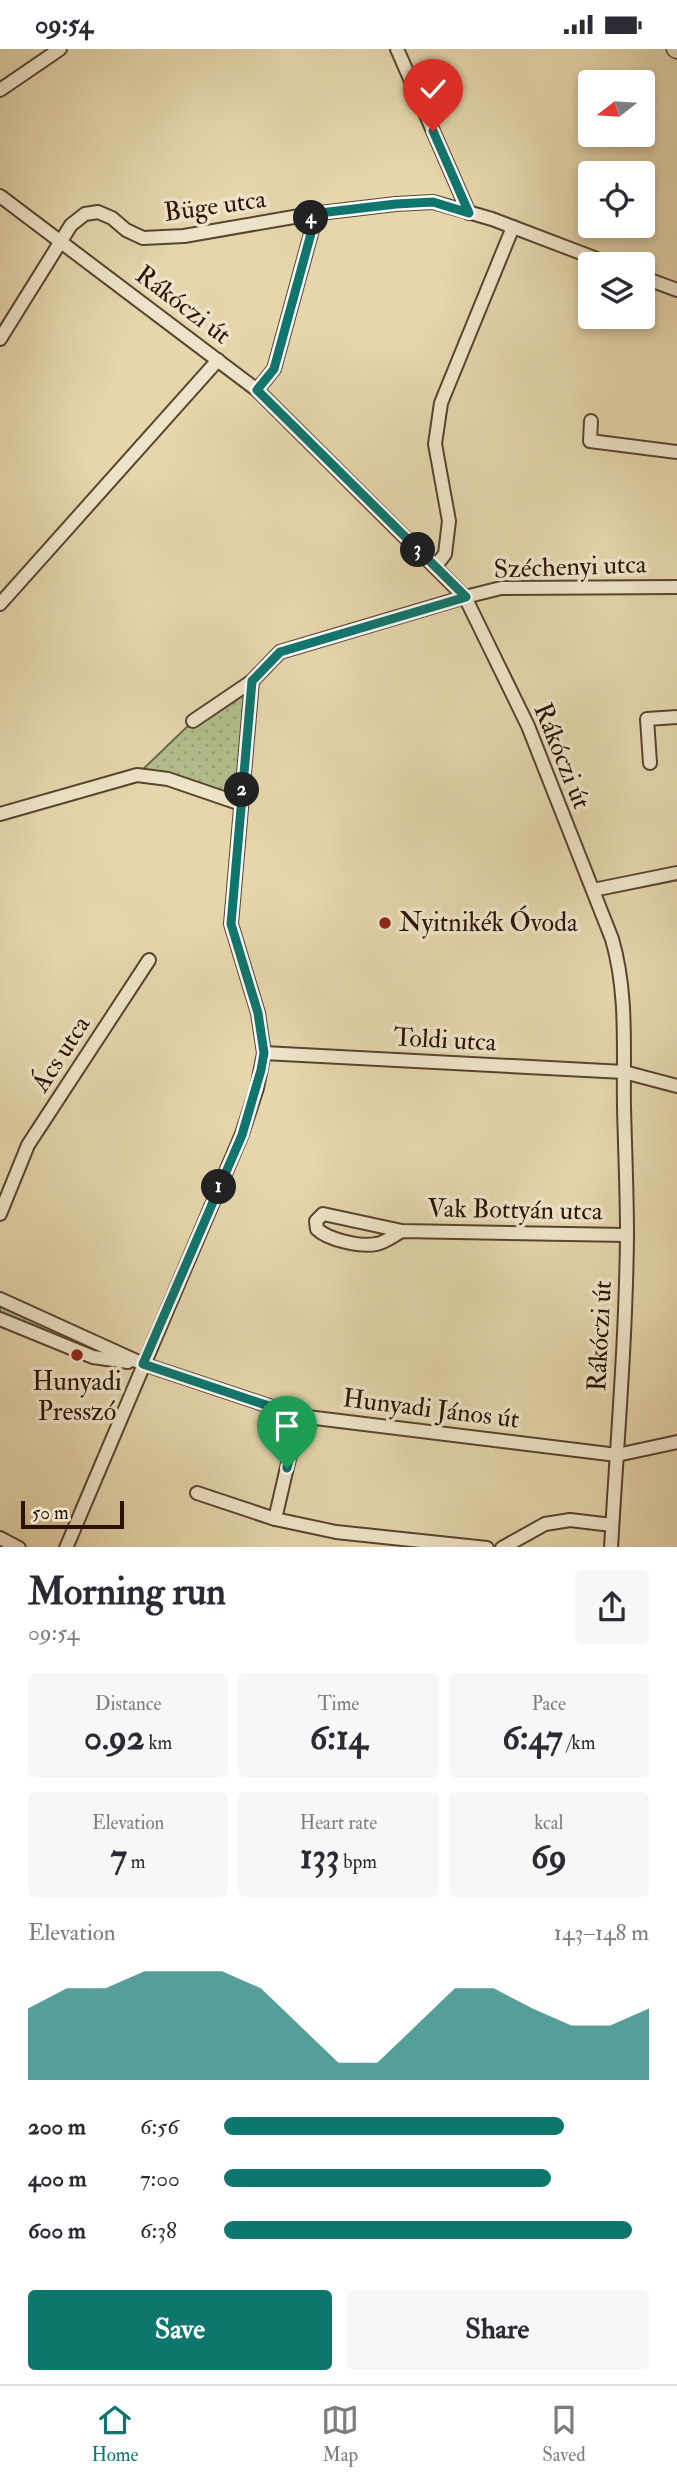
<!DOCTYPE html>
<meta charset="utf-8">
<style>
body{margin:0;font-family:"IM FELL Double Pica",serif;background:#f7f7f7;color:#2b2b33;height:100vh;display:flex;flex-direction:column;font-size:26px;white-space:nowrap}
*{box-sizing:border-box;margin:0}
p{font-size:23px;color:#7c7c81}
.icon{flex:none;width:38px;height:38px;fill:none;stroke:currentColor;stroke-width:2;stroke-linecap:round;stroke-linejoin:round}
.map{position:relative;height:1498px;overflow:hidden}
.panel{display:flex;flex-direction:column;background:#fff;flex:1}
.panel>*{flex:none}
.needle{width:46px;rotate:253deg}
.tools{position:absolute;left:578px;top:21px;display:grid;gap:14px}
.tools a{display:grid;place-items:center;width:77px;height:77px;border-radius:7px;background:#fff;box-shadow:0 4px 10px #0003;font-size:35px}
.scale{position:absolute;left:21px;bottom:18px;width:103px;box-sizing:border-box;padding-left:7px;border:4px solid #2a1306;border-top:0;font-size:19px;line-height:24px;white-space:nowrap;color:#2a1306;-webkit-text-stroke:5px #eee4c9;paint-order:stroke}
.pin{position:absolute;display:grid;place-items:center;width:60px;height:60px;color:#fff;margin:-72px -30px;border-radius:50% 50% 50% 0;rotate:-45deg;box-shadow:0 0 7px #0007}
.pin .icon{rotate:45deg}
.km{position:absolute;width:35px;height:35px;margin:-18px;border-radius:50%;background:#222;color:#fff;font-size:19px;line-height:35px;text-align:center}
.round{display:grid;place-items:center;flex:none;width:74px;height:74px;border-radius:7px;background:#f7f7f7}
.head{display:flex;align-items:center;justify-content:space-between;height:119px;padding:0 28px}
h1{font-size:38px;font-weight:800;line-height:52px}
.metrics{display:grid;grid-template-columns:repeat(3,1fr);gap:10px;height:119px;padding:7px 28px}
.metrics div{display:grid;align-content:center;border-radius:7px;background:#f7f7f7;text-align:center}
.metrics b{font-size:35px;font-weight:800}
.metrics small{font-size:19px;font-weight:400}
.metrics p{font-size:19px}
.chart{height:196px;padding:14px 28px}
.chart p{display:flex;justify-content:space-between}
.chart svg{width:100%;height:126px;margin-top:7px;fill:#0f766e;opacity:.7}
.primary-button{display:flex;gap:14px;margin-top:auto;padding:14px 28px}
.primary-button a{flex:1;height:80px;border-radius:7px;background:#0f766e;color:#fff;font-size:28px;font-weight:800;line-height:80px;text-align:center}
.primary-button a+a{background:#f7f7f7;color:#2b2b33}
ul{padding:0 28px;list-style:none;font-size:23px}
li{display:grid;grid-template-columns:112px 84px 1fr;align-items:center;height:52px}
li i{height:18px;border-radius:9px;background:#0f766e}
.status{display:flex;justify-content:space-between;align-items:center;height:49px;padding:0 35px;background:#fff;direction:ltr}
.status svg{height:19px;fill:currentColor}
.tab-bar{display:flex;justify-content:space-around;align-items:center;height:98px;border-top:2px solid #e1e1e2;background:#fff;font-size:19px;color:#7c7c81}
.tab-bar a{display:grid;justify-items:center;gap:4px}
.tab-bar .current{color:#0f766e}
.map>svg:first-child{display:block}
.park{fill:url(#park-dots);stroke:#6e6849;stroke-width:2}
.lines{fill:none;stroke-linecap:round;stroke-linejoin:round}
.minor-casing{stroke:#594430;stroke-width:16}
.tertiary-casing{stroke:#594430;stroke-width:19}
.minor{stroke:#eee4c9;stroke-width:12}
.tertiary{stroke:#eee4c9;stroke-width:16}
.route-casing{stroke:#fff;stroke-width:14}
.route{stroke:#0f766e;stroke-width:9}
.poi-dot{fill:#8f2418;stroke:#eee4c9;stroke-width:2.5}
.labels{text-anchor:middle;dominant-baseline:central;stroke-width:7;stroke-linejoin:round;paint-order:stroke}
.street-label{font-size:26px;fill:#2a1306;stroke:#eee4c9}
.poi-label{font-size:26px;fill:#2a1306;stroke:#eee4c9;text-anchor:start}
</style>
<div class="status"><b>09:54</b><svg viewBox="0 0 49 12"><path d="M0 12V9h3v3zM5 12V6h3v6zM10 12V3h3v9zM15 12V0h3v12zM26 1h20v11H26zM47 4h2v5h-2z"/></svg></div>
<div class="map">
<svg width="677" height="1499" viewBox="0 0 677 1499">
<defs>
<pattern id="park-dots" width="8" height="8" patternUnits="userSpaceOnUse" patternTransform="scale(1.75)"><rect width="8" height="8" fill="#b2be8c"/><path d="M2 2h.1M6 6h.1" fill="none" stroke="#99a277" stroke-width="1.8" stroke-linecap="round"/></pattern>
</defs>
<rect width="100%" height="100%" fill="#e5d6ac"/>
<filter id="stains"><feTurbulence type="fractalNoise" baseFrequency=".00286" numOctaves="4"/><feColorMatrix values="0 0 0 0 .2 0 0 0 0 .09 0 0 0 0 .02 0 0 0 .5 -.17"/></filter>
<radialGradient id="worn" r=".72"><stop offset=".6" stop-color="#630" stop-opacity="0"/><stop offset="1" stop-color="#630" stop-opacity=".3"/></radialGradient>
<g class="park">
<path d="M252 632 241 755 137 726 193 672Z"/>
<path d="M0 1250 143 1315 93 1308 0 1270Z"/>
</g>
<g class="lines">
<g class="minor-casing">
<g id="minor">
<path d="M397 0 469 164"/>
<path d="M0 41 60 0"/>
<path d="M0 147 257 341 465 548 528 677 612 890C628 945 623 1001 624 1058 625 1101 627 1143 627 1186 626 1290 617 1394 611 1499"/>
<path d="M642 228 677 241"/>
<path d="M0 290 71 176 85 165 98 163 112 169 126 181 143 189 184 187 311 165 396 155 433 153 492 170 610 215"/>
<path d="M257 341 274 320 312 181 311 165"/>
<path d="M591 372 590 392 677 403"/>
<path d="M435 518 445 505 449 472 435 395 441 354 513 178"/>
<path d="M0 555 218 311"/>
<path d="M193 672 252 632 280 603 465 548 501 539 677 538"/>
<path d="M650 714 647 670 677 668"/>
<path d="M0 765 137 726 168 730 241 755"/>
<path d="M593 841 677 824"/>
<path d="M264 1004 624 1023 677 1037"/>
<path d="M0 1165 28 1096 149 911"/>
<path d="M402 1182C394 1186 385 1194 376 1195 361 1198 328 1191 317 1180L316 1172 323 1165 402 1182 627 1186"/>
<path d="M0 1250 143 1315 299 1367 617 1406 677 1393"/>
<path d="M0 1270 93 1308 128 1313"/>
<path d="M197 1444 275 1470 336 1483 487 1499"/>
<path d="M275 1470 299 1367"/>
<path d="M0 1489 19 1499"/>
<path d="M66 1499 242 1085 257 1039 264 1004 258 964 231 875 252 632"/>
<path d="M502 1499 545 1475 570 1471 612 1476"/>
</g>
</g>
<g class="tertiary-casing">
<path id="tertiary" d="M675 0 677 1"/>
</g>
<use href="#minor" class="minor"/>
<use href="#tertiary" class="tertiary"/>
</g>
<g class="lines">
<g class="route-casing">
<path id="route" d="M287 1419 299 1367 143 1315 242 1086 261 1021 264 1004 258 964 231 875 252 632 280 603 466 548 257 341 274 320 312 181 311 165 396 155 433 153 469 164 433 82"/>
</g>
<use href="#route" class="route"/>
</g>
<g class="poi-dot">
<circle cx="385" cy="874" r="7"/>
<circle cx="77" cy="1306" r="7"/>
</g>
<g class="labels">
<g class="street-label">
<text transform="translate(215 157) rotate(-8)">Büge utca</text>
<text transform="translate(183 256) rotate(37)">Rákóczi út</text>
<text transform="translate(570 518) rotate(-2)">Széchenyi utca</text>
<text transform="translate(562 707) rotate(68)">Rákóczi út</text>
<text transform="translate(445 991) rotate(3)">Toldi utca</text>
<text transform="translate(61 1005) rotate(-57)">Ács utca</text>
<text transform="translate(515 1161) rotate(1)">Vak Bottyán utca</text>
<text transform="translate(600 1287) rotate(-87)">Rákóczi út</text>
<text transform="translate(431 1360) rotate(7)">Hunyadi János út</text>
</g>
<g class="poi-label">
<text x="399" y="874">Nyitnikék Óvoda</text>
<text x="77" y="1333" text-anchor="middle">Hunyadi<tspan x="77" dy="30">Presszó</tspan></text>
</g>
</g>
<rect width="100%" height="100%" filter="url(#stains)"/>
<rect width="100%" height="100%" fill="url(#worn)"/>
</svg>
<div class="tools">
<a><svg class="needle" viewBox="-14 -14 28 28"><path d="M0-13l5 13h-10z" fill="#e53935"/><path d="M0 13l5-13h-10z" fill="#7c7c81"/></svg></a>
<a><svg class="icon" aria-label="locate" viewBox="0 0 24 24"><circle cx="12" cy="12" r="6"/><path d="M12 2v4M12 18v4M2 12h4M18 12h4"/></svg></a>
<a><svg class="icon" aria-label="layers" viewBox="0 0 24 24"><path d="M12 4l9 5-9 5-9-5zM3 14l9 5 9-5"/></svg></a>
</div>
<div class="scale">50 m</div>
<div class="pin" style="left:287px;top:1419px;background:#1e9e55"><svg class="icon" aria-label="arrive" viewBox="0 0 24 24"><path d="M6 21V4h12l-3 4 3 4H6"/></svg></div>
<div class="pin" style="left:433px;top:82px;background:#d93025"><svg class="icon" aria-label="check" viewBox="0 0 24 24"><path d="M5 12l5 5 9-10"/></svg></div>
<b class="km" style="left:219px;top:1138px">1</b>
<b class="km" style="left:242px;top:741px">2</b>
<b class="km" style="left:418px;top:501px">3</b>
<b class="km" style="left:311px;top:169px">4</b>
</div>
<section class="panel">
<div class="head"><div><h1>Morning run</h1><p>09:54</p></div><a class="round"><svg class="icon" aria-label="share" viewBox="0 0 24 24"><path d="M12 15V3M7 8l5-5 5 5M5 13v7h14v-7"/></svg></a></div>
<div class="metrics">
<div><p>Distance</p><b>0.92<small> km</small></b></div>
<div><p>Time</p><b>6:14</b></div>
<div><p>Pace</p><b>6:47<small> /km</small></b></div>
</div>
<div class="metrics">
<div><p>Elevation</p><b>7<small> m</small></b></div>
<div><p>Heart rate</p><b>133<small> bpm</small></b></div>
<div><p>kcal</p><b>69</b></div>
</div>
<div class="chart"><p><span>Elevation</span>143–148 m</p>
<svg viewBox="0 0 160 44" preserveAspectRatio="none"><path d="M0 44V19L10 12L20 12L30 6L40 6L50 6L60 12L70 25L80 38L90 38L100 25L110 12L120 12L130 19L140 25L150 25L160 19V44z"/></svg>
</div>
<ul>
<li><b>200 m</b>6:56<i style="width:80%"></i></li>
<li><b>400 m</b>7:00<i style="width:77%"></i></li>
<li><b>600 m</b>6:38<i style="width:96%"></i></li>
</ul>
<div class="primary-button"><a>Save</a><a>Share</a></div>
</section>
<nav class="tab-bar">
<a class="current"><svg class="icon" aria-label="home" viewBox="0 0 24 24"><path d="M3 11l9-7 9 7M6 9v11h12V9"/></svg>Home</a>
<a><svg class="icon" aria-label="map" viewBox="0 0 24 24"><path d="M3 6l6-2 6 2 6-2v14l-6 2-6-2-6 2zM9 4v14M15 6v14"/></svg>Map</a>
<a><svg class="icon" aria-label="saved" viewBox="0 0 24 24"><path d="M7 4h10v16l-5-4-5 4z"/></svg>Saved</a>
</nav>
